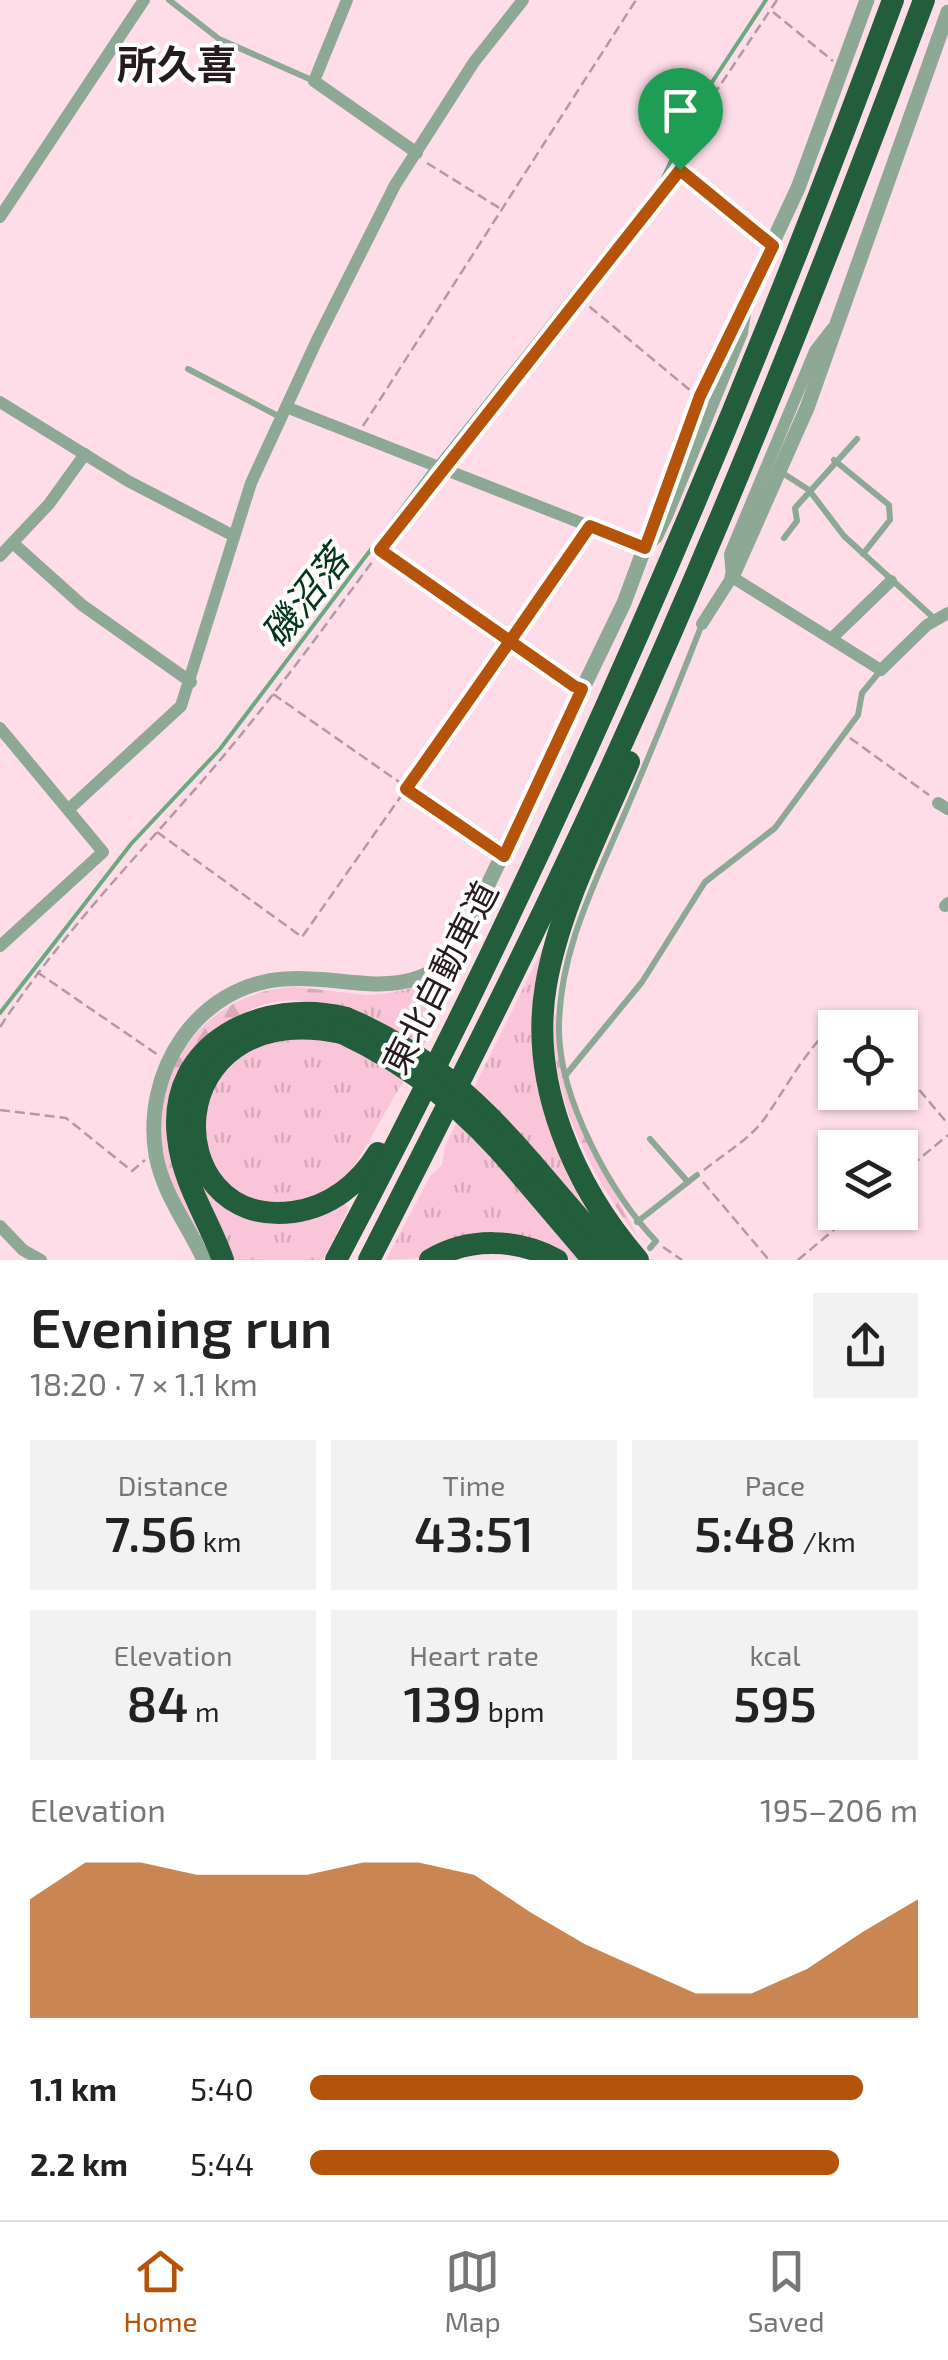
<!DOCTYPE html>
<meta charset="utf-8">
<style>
body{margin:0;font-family:"Exo 2","Noto Sans JP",sans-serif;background:#f2f2f2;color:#222;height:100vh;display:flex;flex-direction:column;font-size:38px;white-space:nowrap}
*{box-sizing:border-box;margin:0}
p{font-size:32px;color:#767676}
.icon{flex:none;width:55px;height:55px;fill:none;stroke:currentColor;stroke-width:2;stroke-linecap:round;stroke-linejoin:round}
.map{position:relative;height:1260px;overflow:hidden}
.details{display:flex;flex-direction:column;background:#fff;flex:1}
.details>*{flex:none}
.tools{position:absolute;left:818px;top:1010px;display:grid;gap:20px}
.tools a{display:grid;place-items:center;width:100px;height:100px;border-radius:0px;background:#fff;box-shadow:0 2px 8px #0004;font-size:50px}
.pin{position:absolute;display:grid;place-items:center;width:85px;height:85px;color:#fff;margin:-102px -42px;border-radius:50% 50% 50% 0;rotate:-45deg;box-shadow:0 0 10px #0007}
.pin .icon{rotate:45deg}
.round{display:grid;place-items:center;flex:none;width:105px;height:105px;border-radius:0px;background:#f2f2f2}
.overview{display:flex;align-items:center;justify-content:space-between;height:170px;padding:0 30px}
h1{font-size:55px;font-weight:600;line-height:75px}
.figures{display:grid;grid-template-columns:repeat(3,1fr);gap:15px;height:170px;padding:10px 30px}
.figures div{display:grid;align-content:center;border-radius:0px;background:#f2f2f2;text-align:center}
.figures b{font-size:50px;font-weight:600}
.figures small{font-size:28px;font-weight:400}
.figures p{font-size:28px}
.chart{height:280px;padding:20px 30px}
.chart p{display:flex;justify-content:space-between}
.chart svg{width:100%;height:180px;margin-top:10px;fill:#b45309;opacity:.7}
ul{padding:0 30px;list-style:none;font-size:32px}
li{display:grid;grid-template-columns:160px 120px 1fr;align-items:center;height:75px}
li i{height:25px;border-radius:12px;background:#b45309}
.tabs{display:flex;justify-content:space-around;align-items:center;height:140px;border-top:2px solid #e0e0e0;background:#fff;font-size:28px;color:#767676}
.tabs a{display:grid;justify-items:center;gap:5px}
.tabs .selected{color:#b45309}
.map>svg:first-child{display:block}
.grass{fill:url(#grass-tufts)}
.forest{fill:url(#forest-firs)}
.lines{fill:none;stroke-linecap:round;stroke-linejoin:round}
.stream{stroke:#6ca882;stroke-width:4}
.path{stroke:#b299a2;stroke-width:2.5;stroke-dasharray:10 5;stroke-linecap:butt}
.service{stroke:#8ea896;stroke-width:6}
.minor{stroke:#8ea896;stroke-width:12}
.tertiary{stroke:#8ea896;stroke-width:15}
.motorway{stroke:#235e3c;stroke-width:22}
.motorway-bridge{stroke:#235e3c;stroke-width:22}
.route-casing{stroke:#fff;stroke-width:20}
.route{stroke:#b45309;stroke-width:12}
.labels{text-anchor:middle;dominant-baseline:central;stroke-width:8;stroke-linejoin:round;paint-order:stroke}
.street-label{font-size:35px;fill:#251a1e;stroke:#fff}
.water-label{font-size:38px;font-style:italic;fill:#03351c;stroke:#fff}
.quarter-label{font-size:40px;font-weight:bold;fill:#251a1e;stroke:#fff}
</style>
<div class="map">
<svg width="948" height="1260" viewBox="0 0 948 1260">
<defs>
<pattern id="grass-tufts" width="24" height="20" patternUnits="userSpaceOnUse" patternTransform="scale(2.5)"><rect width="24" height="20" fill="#fbc5d9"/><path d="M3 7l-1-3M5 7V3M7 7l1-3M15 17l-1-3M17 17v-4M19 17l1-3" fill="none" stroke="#d7a9ba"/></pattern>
<pattern id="forest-firs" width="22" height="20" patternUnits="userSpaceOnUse" patternTransform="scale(2.5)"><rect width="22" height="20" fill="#fbc5d9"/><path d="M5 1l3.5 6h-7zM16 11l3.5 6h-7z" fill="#d7a9ba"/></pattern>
</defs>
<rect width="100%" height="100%" fill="#fedde9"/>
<g class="grass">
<path d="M546 942 539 1072 625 1260H570L555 1250 386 1260 430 1176 442 1165 445 1146Z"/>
<path d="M473 946 427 1040 349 1175C332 1188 308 1204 287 1205 247 1208 203 1174 202 1132 201 1057 284 1020 347 1046L368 995C414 992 444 981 473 946Z"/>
<path d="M190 1162C227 1231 278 1238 344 1203L349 1208 323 1260H234Z"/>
</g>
<g class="forest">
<path d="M296 987 368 995 361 1013C268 986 244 1001 183 1072L204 1237 201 1242C185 1210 166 1179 162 1142 153 1062 214 989 296 987Z"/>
<path d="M555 1012 562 1075 576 1119 639 1239C591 1176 547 1094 555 1012Z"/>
</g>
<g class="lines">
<g class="stream">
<path d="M437 463 661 182 697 105 766 0"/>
<path d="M0 1013 131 844 220 749 431 470"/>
</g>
<g class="path">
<path d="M773 12 833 61"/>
<path d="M427 163 501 209"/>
<path d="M682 170 760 236"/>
<path d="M578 297 691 391"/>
<path d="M363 426 636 0"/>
<path d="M449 457 669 186 707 105 777 0"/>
<path d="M382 551 572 684"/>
<path d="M273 694 491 846"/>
<path d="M850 738 929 795"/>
<path d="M157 832 302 937 583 537"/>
<path d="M37 972 158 1055"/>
<path d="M0 1027C58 939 128 866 197 787 282 690 355 583 433 480"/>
<path d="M900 1067 948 1124"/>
<path d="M0 1110 66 1118 132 1171 145 1160"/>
<path d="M704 1170C724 1154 750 1139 765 1118 790 1082 806 1048 841 1018L854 1028"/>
<path d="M900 1175 948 1135"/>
<path d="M703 1182 769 1260"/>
<path d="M663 1247 682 1260"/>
<path d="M798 1260 855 1212"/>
</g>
<g class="service">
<path d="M169 0 219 39 314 81"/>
<path d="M188 369 280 417"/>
<path d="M834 460 889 505 890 520 863 554"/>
<path d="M781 472 809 490 844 536 937 621"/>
<path d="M784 538 797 521 795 508 857 439"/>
<path d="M565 1076 642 982 705 882 775 828 858 715 862 693 881 670"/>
<path d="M650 1139 688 1182"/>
<path d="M637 1222 697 1175"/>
<path d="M650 1248 656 1241C610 1193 560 1099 559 1031 558 952 597 879 627 808 653 747 678 686 702 624"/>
</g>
<g class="minor">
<path d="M347 0 314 81 417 153"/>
<path d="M0 217 144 0"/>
<path d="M0 402 128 481 234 536"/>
<path d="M286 407 645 548 657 537 667 516 742 333 747 300"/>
<path d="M14 544 82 605 191 682"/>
<path d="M0 556 49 504 85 454"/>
<path d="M732 577 881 670 927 625 948 613"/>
<path d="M702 624 732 577 730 554 815 351 832 329"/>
<path d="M833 637 891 581"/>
<path d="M0 728 103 852 0 946"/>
<path d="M938 803 948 809"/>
<path d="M69 809 181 706 251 483 317 340 395 185 474 62 523 0"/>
<path d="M945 906 948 903"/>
<path d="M0 1226 23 1250 41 1260"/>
</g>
<g class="tertiary">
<path d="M732 577 807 408 948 12"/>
<path d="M204 1260C188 1225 163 1194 156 1155 142 1072 197 985 284 979 346 974 400 1004 453 957L624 603 701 396 798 188 867 0"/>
</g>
<g class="motorway">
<path d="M629 762C599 833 559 909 546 985 529 1084 574 1186 638 1260"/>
<path d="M342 1033C155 994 155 1230 293 1212 330 1207 359 1184 378 1153"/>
<path d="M532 1163 615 1260"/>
<path d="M519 1173 593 1260"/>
<path d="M223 1260C208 1218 183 1184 178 1138 166 1041 265 997 346 1018"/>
<path d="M336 1260C552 853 734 432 893 0"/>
<path d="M369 1260C433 1134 498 1008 558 881 695 594 813 298 924 0"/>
<path d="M430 1260C468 1237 518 1238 557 1260"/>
</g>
<g class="motorway-bridge">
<path d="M346 1018C422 1049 479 1101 532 1163"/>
<path d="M342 1033C413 1066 469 1113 519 1173"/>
</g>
</g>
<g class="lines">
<g class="route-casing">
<path id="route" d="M680 170 380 550 574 686 582 689 504 856 406 789C468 702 529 614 590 526L645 548 700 396 773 246 680 170"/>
</g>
<use href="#route" class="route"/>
</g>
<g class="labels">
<g class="street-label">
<text transform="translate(439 977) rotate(-63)">東北自動車道</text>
</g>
<g class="water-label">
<text transform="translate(304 596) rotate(-52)">磯沼落</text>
</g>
<g class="quarter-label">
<text x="177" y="63">所久喜</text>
</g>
</g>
</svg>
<div class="tools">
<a><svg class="icon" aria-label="locate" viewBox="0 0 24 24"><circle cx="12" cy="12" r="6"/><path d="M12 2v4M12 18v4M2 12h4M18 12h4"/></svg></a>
<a><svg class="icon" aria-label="layers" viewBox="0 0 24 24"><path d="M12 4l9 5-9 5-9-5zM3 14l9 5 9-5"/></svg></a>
</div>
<div class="pin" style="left:680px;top:170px;background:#1e9e55"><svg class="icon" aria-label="arrive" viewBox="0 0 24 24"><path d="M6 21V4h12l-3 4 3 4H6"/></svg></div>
</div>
<section class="details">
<div class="overview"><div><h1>Evening run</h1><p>18:20 · 7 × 1.1 km</p></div><a class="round"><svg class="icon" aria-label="share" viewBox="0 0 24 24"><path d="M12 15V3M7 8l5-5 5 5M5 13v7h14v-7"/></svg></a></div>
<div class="figures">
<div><p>Distance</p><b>7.56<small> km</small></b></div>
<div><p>Time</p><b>43:51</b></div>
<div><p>Pace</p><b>5:48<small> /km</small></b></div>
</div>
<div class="figures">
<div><p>Elevation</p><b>84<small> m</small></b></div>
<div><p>Heart rate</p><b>139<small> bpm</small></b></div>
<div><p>kcal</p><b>595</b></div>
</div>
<div class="chart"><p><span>Elevation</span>195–206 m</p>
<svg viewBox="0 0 160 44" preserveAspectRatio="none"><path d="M0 44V15L10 6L20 6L30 9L40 9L50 9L60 6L70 6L80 9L90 18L100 26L110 32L120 38L130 38L140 32L150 23L160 15V44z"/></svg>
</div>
<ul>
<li><b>1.1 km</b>5:40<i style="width:91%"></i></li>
<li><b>2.2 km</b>5:44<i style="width:87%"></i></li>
</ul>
</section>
<nav class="tabs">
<a class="selected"><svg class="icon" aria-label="home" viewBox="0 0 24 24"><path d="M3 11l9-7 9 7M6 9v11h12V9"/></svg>Home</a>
<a><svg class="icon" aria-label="map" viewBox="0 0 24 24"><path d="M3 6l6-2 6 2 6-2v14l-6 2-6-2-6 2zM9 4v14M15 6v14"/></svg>Map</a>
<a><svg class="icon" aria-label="saved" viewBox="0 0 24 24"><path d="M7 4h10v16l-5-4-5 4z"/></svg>Saved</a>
</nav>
